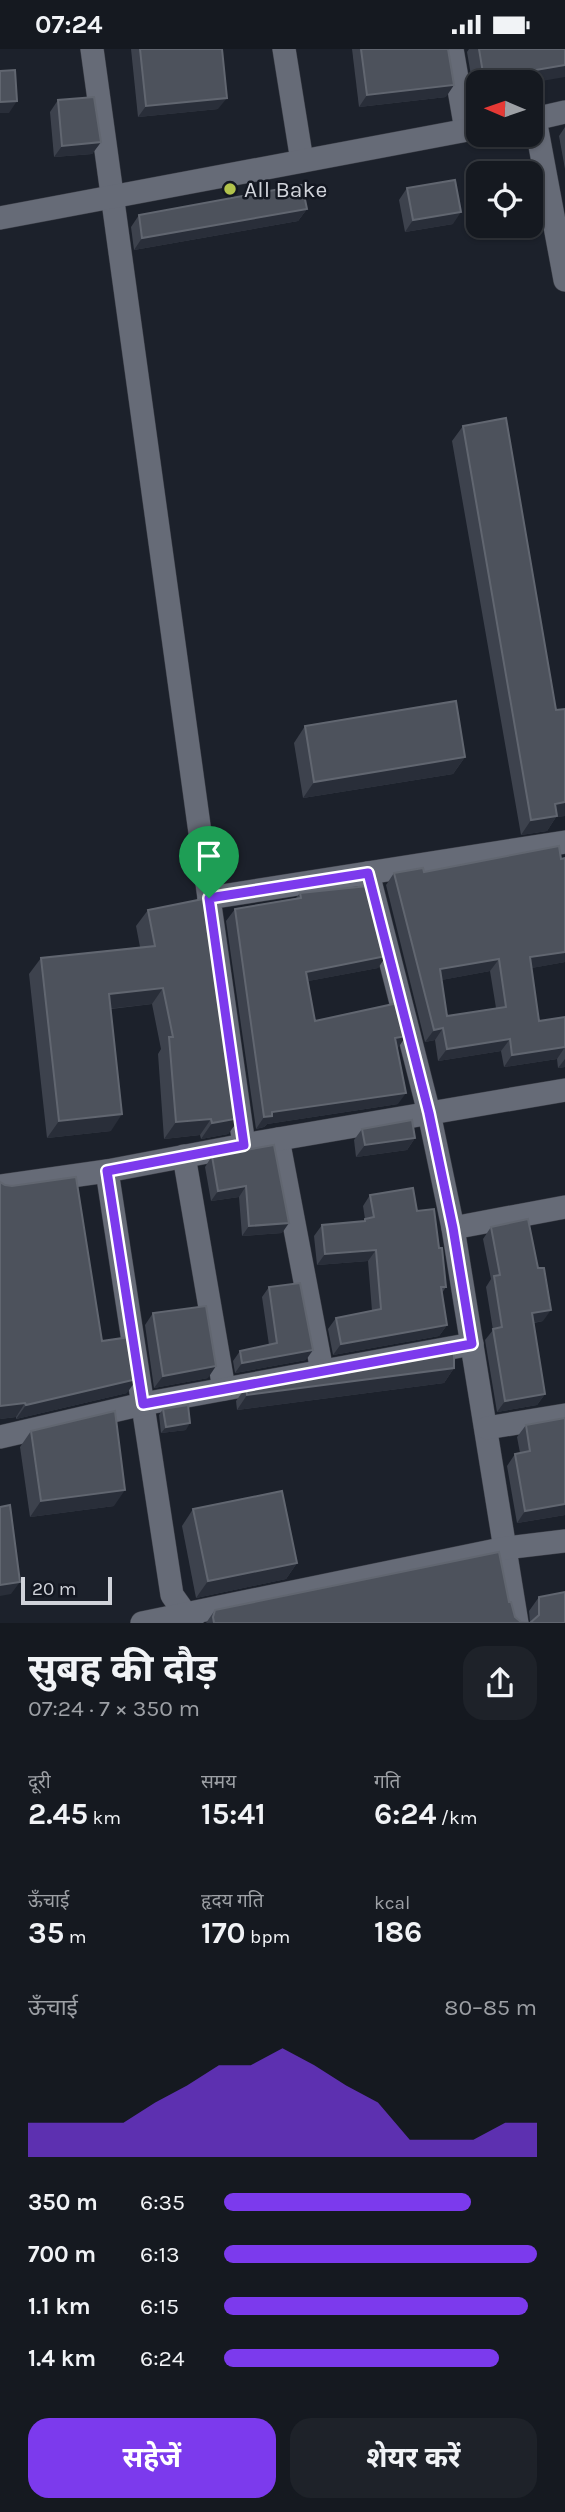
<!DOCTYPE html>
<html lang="hi">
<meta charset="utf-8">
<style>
body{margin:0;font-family:Karla,"Noto Sans Devanagari",sans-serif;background:#1e2229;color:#f1f3f6;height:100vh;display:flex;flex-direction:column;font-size:26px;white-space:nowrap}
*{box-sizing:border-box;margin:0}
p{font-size:23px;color:#9da0a5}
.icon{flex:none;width:38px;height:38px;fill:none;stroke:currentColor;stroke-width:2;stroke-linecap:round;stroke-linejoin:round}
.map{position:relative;height:1574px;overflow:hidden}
.sheet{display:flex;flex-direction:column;background:#151920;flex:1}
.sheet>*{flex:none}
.needle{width:46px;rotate:272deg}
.tools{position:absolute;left:466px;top:21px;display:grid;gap:14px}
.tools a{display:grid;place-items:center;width:77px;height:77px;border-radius:14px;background:#151920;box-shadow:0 2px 5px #0004,0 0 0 2px #34383e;font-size:35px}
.scale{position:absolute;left:21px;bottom:18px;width:91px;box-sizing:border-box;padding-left:7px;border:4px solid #d0d3da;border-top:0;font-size:19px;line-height:24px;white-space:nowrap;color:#d0d3da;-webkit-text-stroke:5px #131721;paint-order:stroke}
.pin{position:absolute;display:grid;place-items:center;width:60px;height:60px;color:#fff;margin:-72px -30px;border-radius:50% 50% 50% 0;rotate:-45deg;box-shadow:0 0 7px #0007}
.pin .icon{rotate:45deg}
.round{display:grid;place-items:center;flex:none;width:74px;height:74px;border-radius:21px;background:#1e2229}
.headline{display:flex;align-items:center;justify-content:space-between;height:119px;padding:0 28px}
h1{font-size:38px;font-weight:700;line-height:52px}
.metrics{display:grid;grid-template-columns:repeat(3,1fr);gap:10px;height:119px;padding:7px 28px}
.metrics div{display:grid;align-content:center}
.metrics b{font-size:30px;font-weight:700}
.metrics small{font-size:19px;font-weight:400}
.metrics p{font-size:19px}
.chart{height:196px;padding:14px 28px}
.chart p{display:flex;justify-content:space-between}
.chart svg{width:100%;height:126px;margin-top:7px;fill:#7c3aed;opacity:.7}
.action{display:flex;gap:14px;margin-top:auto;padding:14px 28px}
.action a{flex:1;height:80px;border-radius:21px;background:#7c3aed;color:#fff;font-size:28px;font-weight:700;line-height:80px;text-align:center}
.action a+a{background:#1e2229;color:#f1f3f6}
ul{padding:0 28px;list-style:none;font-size:23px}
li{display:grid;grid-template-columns:112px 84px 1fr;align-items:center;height:52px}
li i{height:18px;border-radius:9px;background:#7c3aed}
.status{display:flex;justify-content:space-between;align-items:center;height:49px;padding:0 35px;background:#151920;direction:ltr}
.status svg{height:19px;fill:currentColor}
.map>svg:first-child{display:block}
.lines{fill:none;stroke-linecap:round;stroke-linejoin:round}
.street-casing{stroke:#3b3e47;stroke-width:24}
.street{stroke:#666b77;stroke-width:23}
.wall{fill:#3d424d;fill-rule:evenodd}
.shaded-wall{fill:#292e39}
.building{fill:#4d525c;stroke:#616670;stroke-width:2;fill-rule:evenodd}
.route-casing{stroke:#fff;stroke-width:14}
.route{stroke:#7c3aed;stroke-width:9}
.poi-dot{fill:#b2c34c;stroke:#131721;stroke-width:2.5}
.labels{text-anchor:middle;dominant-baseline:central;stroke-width:5;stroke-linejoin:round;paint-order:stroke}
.poi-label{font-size:23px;fill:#d0d3da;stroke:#131721;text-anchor:start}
</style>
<div class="status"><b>07:24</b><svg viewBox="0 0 49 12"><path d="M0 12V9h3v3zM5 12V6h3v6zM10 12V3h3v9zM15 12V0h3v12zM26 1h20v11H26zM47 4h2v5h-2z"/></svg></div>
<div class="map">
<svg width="565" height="1574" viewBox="0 0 565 1574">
<rect width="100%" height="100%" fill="#1c212b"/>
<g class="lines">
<g class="street-casing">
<g id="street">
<path d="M92 0 209 849"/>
<path d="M284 0 302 112"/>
<path d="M452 0 466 81"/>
<path d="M535 70 565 231"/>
<path d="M530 71 565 63"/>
<path d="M0 169 478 79"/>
<path d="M368 824 429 1064 453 1179 517 1574"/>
<path d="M278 1090 322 1322"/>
<path d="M244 1096 209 849 565 793"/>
<path d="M184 1107 224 1340"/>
<path d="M107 1122 172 1546 192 1574"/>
<path d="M0 1137 107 1122 244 1096 565 1041"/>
<path d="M453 1179 565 1158"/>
<path d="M487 1379 565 1366"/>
<path d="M0 1388 143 1355 472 1295"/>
<path d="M142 1574 506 1499 565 1492"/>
</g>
</g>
<use href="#street" class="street"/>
</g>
<g class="wall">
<path d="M131 0H222L218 60 138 68Z"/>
<path d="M352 0H391L446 48 359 58Z"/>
<path d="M469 0H565L530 33H478V43L474 44 467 3Z"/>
<path d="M58 51 101 93 92 105 54 108 50 63Z"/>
<path d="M565 78V120L559 87Z"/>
<path d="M407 139 453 175 405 183 399 151Z"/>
<path d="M307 160 298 172 134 201 131 178 139 166Z"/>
<path d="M463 377 556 661 565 660V767L556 768 547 782 521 786 452 392Z"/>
<path d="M305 677 465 708 453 725 303 749 294 694Z"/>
<path d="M424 823 565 913 531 919 539 972 565 968V1018L558 1019 557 1010 504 1018 501 1002 438 1012 435 991 425 993 386 836 394 824ZM490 922 496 959 447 967 441 931Z"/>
<path d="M300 844 386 907 378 919 308 932 315 972 406 987 397 999 398 1055 267 1075 264 1078 256 1080 226 872 235 860 296 849Z"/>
<path d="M148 861 240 1069 228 1085 201 1090 200 1086 164 1090 158 1005 161 1000 152 955 111 960V1082L47 1089 29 925 41 909 140 898 136 877Z"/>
<path d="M362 1080 415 1089 407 1101 356 1108 354 1091Z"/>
<path d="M274 1096 282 1184 242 1187 239 1148 211 1152 205 1118 212 1107Z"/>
<path d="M370 1146 417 1162 439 1199 446 1238 442 1244 447 1276 439 1287 333 1306 328 1280 336 1269 372 1262 368 1212 317 1216 314 1187 322 1176 363 1173 365 1170 363 1157Z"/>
<path d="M491 1178 543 1272 534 1274 545 1345 537 1356 497 1363 485 1291 493 1281 486 1238 491 1230 483 1190Z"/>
<path d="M269 1238 306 1311 235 1324 233 1312 240 1302 269 1296 262 1248Z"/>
<path d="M153 1264 208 1329 154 1339 145 1276Z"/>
<path d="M102 1292 127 1344 16 1370V1368L0 1370Z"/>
<path d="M454 1319 444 1334 237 1361 236 1352 246 1338Z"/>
<path d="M163 1360 186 1381 161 1384 159 1366Z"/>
<path d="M526 1376 565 1466 517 1474 507 1417 515 1405 520 1404 517 1388Z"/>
<path d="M31 1382 114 1457 30 1468 20 1398Z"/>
<path d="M193 1460 297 1514 286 1530 196 1549 182 1477Z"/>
<path d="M539 1548 565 1574H206L215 1561 509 1553 515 1568 521 1573 530 1574 529 1562Z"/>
</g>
<g class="shaded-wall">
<path d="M565 16V28L530 34V33H481L484 30Z"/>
<path d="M454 36 446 48 359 58 367 46Z"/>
<path d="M227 49 218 60 138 68 146 57Z"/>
<path d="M17 52 9 64H0V53Z"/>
<path d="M101 93 92 105 54 108 62 97Z"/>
<path d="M307 160 298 172 134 201 142 189Z"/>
<path d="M461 163 453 175 405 183 413 171Z"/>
<path d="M465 708 453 725 303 749 314 733Z"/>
<path d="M565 753V767L556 768 547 782 521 786 531 771 555 755Z"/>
<path d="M565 903V913L521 921 530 908Z"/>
<path d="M386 907 378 919 298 934 306 923Z"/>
<path d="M499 910 490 922 431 933 440 920Z"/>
<path d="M163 939 152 955 98 961 109 945Z"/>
<path d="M443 979 435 991 425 993 434 981Z"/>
<path d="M406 987 398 999 387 1001 395 989Z"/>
<path d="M510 990 501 1002 438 1012 447 1000Z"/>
<path d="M565 998 557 1010 504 1018 512 1006Z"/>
<path d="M565 1010V1018L558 1019Z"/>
<path d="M406 1044 398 1055 267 1075 264 1078 256 1080 264 1068 272 1063Z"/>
<path d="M122 1065 111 1082 47 1089 59 1072Z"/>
<path d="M240 1069 228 1085 201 1090 212 1074Z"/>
<path d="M211 1070 200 1086 164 1090 176 1073Z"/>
<path d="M415 1089 407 1101 356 1108 365 1096Z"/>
<path d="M246 1137 239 1148 211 1152 218 1142Z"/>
<path d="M289 1174 282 1184 242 1187 249 1177Z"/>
<path d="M376 1201 368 1212 317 1216 325 1205Z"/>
<path d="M551 1261 543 1272 525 1275 532 1264Z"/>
<path d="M447 1276 439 1287 333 1306 341 1295Z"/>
<path d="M313 1301 306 1311 235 1324 242 1314Z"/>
<path d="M216 1317 208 1329 154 1339 163 1327Z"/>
<path d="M454 1319 444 1334 237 1361 247 1346Z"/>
<path d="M137 1330 127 1344 16 1370 26 1356Z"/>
<path d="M545 1345 537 1356 497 1363 505 1352Z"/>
<path d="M25 1354 16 1368 0 1370V1357Z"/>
<path d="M190 1374 186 1381 161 1384 166 1378Z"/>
<path d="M125 1441 114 1457 30 1468 41 1452Z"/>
<path d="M565 1455V1466L517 1474 525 1462Z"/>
<path d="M297 1514 286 1530 196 1549 208 1532Z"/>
<path d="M20 1533 11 1545 0 1547V1536Z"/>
</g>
<g class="building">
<path d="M140 0H222L227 49 146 57Z"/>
<path d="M361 0H448L454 36 367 46Z"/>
<path d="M479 0H565V16L484 30Z"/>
<path d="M15 21 17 52 0 53V22Z"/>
<path d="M94 48 101 93 62 97 58 51Z"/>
<path d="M455 131 461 163 413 171 407 139Z"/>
<path d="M302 136 307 160 142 189 139 166Z"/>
<path d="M506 369 556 661 565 660V753L555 755 557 767 531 771 463 377Z"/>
<path d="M456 652 465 708 314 733 305 677Z"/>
<path d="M559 797 561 810 565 809V903L530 908 539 972 565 968V998L512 1006 510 990 447 1000 443 979 434 981 394 824 423 819 424 823ZM499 910 506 958 447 967 440 920Z"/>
<path d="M368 837 386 907 306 923 315 972 398 954 406 987 395 989 406 1044 272 1063V1067L264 1068 235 860 301 849 300 844Z"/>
<path d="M203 850 205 861 210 860 240 1069 212 1074 211 1070 176 1073 169 988H173L163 939 109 945 122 1065 59 1072 41 909 155 897 148 861Z"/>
<path d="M412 1071 415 1089 365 1096 362 1080Z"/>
<path d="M274 1096 289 1174 249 1177 246 1137 218 1142 212 1107Z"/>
<path d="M76 1128 102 1292 130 1288 137 1330 26 1356 25 1354 0 1357V1133L5 1136 12 1137Z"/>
<path d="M413 1139 417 1162 434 1160 439 1199H442L446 1238H441L447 1276 341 1295 336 1269 381 1260 376 1201 325 1205 322 1176 365 1172V1170L374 1168 370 1146Z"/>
<path d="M528 1170 538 1219H544L551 1261 532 1264 545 1345 505 1352 493 1280 502 1278 494 1227 500 1226 491 1178Z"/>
<path d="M300 1234 313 1301 242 1314 240 1302 277 1294 269 1238Z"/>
<path d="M206 1257 216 1317 163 1327 153 1264Z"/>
<path d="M454 1300V1319L247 1346 246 1338Z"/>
<path d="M188 1356 190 1374 166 1378 163 1360Z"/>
<path d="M115 1362 125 1441 41 1452 31 1382Z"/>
<path d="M565 1369V1455L525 1462 515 1405 530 1402 526 1376Z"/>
<path d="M282 1442 297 1514 208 1532 193 1460Z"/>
<path d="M10 1456 20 1533 0 1536V1458Z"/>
<path d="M499 1503 509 1553H511L515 1568 521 1573 530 1574 539 1566V1548L565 1543V1574H214L213 1568 215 1561Z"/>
</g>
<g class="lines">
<g class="route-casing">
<path id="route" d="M368 824 429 1064 453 1179 472 1295 143 1355 107 1122 244 1096 209 849Z"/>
</g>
<use href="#route" class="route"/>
</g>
<circle class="poi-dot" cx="230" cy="140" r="7"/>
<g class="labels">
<g class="poi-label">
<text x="244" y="140">All Bake</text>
</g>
</g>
</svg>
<div class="tools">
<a><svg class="needle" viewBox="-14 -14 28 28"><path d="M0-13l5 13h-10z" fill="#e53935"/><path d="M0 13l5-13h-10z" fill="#9da0a5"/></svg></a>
<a><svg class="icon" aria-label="locate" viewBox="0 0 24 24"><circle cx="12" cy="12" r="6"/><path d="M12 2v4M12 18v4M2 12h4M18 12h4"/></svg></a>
</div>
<div class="scale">20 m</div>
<div class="pin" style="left:209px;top:849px;background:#1e9e55"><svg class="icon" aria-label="arrive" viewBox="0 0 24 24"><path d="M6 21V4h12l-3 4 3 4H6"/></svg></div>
</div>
<section class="sheet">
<div class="headline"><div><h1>सुबह की दौड़</h1><p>07:24 · 7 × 350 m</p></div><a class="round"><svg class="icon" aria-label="share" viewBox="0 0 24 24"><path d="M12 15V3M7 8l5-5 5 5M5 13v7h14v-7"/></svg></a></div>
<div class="metrics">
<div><p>दूरी</p><b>2.45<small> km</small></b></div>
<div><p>समय</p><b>15:41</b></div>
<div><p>गति</p><b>6:24<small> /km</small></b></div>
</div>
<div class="metrics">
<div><p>ऊँचाई</p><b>35<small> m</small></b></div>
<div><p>हृदय गति</p><b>170<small> bpm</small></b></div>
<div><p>kcal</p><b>186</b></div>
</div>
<div class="chart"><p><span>ऊँचाई</span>80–85 m</p>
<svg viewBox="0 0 160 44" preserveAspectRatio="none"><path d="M0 44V32L10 32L20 32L30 32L40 25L50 19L60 12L70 12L80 6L90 12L100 19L110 25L120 38L130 38L140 38L150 32L160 32V44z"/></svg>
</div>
<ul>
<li><b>350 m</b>6:35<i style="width:79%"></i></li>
<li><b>700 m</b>6:13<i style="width:100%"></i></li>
<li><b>1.1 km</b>6:15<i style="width:97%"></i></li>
<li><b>1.4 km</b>6:24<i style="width:88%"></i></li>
</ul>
<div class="action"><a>सहेजें</a><a>शेयर करें</a></div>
</section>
